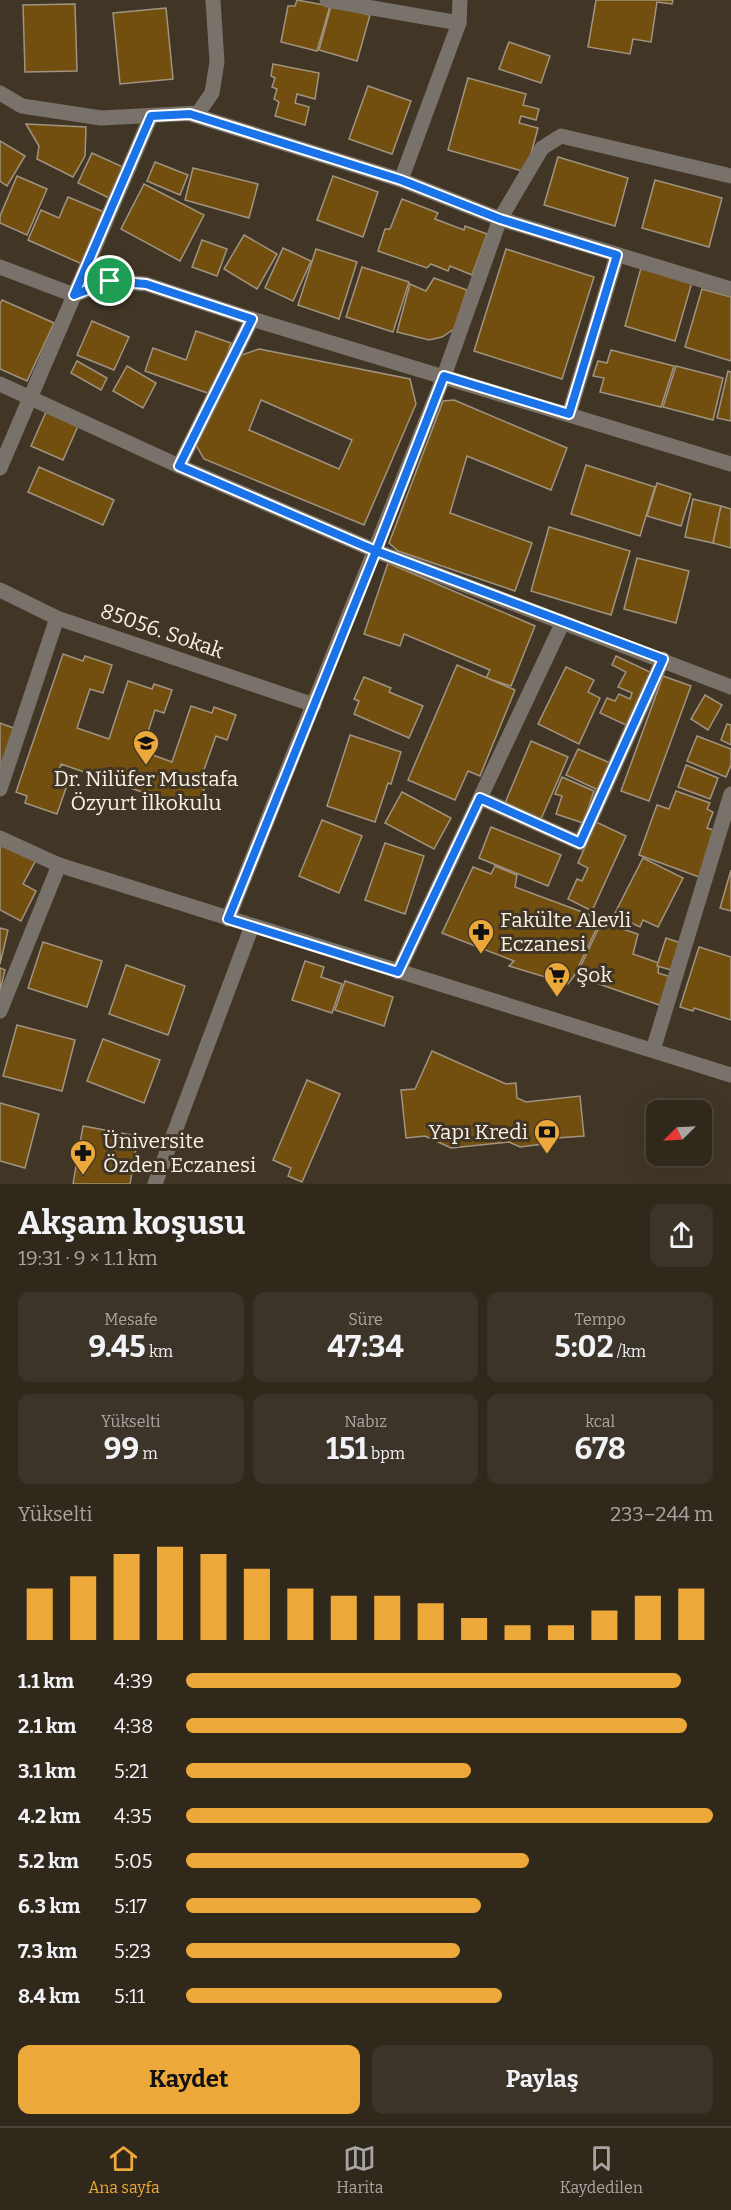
<!DOCTYPE html>
<html lang="tr">
<meta charset="utf-8">
<style>
body{margin:0;font-family:Bitter,serif;background:#3d3429;color:#f1f3f6;height:100vh;display:flex;flex-direction:column;font-size:22px;white-space:nowrap}
*{box-sizing:border-box;margin:0}
p{font-size:20px;color:#a8a6a3}
.icon{flex:none;width:33px;height:33px;fill:none;stroke:currentColor;stroke-width:2;stroke-linecap:round;stroke-linejoin:round}
.map{position:relative;height:1184px;overflow:hidden}
.panel{display:flex;flex-direction:column;background:#31281c;flex:1}
.panel>*{flex:none}
.needle{width:39px;rotate:246deg}
.buttons{position:absolute;left:646px;top:1100px;display:grid;gap:12px}
.buttons a{display:grid;place-items:center;width:66px;height:66px;border-radius:12px;background:#31281c;box-shadow:0 6px 24px #0002,0 0 0 2px #4c443b;font-size:30px}
.pin{position:absolute;display:grid;place-items:center;width:51px;height:51px;color:#fff;margin:-26px;border:3px solid #fff;border-radius:50%;box-shadow:0 2px 6px #0007}
.round{display:grid;place-items:center;flex:none;width:63px;height:63px;border-radius:12px;background:#3d3429}
.headline{display:flex;align-items:center;justify-content:space-between;height:102px;padding:0 18px}
h1{font-size:33px;font-weight:700;line-height:45px}
.stats{display:grid;grid-template-columns:repeat(3,1fr);gap:9px;height:102px;padding:6px 18px}
.stats div{display:grid;align-content:center;border-radius:12px;background:#3d3429;text-align:center}
.stats b{font-size:30px;font-weight:700}
.stats small{font-size:16px;font-weight:400}
.stats p{font-size:16px}
.chart{height:168px;padding:12px 18px}
.chart p{display:flex;justify-content:space-between}
.chart svg{width:100%;height:108px;margin-top:6px;stroke:#eca93a;stroke-width:6}
.primary-button{display:flex;gap:12px;margin-top:auto;padding:12px 18px}
.primary-button a{flex:1;height:69px;border-radius:12px;background:#eca93a;color:#111;font-size:24px;font-weight:700;line-height:69px;text-align:center}
.primary-button a+a{background:#3d3429;color:#f1f3f6}
ul{padding:0 18px;list-style:none;font-size:20px}
li{display:grid;grid-template-columns:96px 72px 1fr;align-items:center;height:45px}
li i{height:15px;border-radius:8px;background:#eca93a}
.tab-bar{display:flex;justify-content:space-around;align-items:center;height:84px;border-top:2px solid #4c443b;background:#31281c;font-size:16px;color:#a8a6a3}
.tab-bar a{display:grid;justify-items:center;gap:3px}
.tab-bar .current{color:#eca93a}
.map>svg:first-child{display:block}
.building{fill:#734f0f;stroke:#a09380;stroke-width:1.5;fill-rule:evenodd}
.lines{fill:none;stroke-linecap:round;stroke-linejoin:round}
.minor{stroke:#78726a;stroke-width:15}
.tertiary{stroke:#78726a;stroke-width:15}
.route-casing{stroke:#fff;stroke-width:12}
.route{stroke:#1a73e8;stroke-width:8}
.labels{text-anchor:middle;dominant-baseline:central;stroke-width:6;stroke-linejoin:round;paint-order:stroke}
.street-label{font-size:21px;fill:#f8f1e7;stroke:#413626}
.poi-label{font-size:21px;fill:#f8f1e7;stroke:#413626;text-anchor:start}
</style>
<div class="map">
<svg width="731" height="1184" viewBox="0 0 731 1184">
<rect width="100%" height="100%" fill="#413626"/>
<g class="building">
<path d="M297 0 330 6 317 51 281 42 288 6H295Z"/>
<path d="M596 0H673L672 4 657 2 651 42 633 39 630 54 588 47Z"/>
<path d="M75 4 77 71 25 72 23 5Z"/>
<path d="M331 6 370 15 357 61 319 50Z"/>
<path d="M166 8 173 79 120 84 113 13Z"/>
<path d="M509 42 550 56 541 83 499 69Z"/>
<path d="M273 64 319 73 315 99 297 94 295 103 309 107 305 125 275 116 279 102 274 99 277 89 272 87 275 78 271 76Z"/>
<path d="M468 78 526 94 523 105 539 109 536 120 521 116 519 123 538 128 526 172 448 150Z"/>
<path d="M368 86 411 101 392 154 349 139Z"/>
<path d="M26 124 86 127 85 156 73 177 37 159 39 146Z"/>
<path d="M0 141 25 156 7 186 0 181Z"/>
<path d="M92 153 123 167 109 198 78 183Z"/>
<path d="M558 157 628 178 615 226 544 205Z"/>
<path d="M155 162 188 175 180 195 147 181Z"/>
<path d="M193 168 258 184 249 218 185 200Z"/>
<path d="M17 176 47 189 27 235 0 223V216Z"/>
<path d="M333 176 378 192 363 237 317 220Z"/>
<path d="M655 180 722 198 709 247 642 228Z"/>
<path d="M144 184 204 215 180 261 121 229Z"/>
<path d="M68 197 104 212 82 264 28 240 41 210 59 218Z"/>
<path d="M402 199 438 213 435 219 464 230 465 226 487 234 472 275 450 266 448 271 431 264 427 268 378 251 385 229H390Z"/>
<path d="M244 235 277 254 257 289 224 269Z"/>
<path d="M202 240 227 249 217 276 192 267Z"/>
<path d="M283 248 311 261 293 301 265 288Z"/>
<path d="M316 249 357 262 339 319 298 305Z"/>
<path d="M506 249 594 277 562 379 474 351Z"/>
<path d="M362 267 409 282 393 332 346 317Z"/>
<path d="M641 268 692 282 675 341 625 326Z"/>
<path d="M434 278 467 290 454 329 442 337 429 340 397 332 410 284 426 291Z"/>
<path d="M702 289 731 297V361L685 347Z"/>
<path d="M2 300 54 323 27 381 0 369V304Z"/>
<path d="M92 321 129 337 114 370 77 355Z"/>
<path d="M196 331 231 343 213 395 145 371 153 348 186 360Z"/>
<path d="M259 349 410 379 416 404 364 525 204 459 196 445 236 357ZM261 400 352 440 339 469 249 430Z"/>
<path d="M611 350 674 366 661 407 600 392 604 378 593 376 598 361 607 363Z"/>
<path d="M77 361 107 378 101 390 71 373Z"/>
<path d="M127 366 156 383 143 408 113 391Z"/>
<path d="M676 366 723 378 713 420 663 407Z"/>
<path d="M728 371 731 372V421L717 418Z"/>
<path d="M454 400 567 448 551 490 467 456 450 513 532 543 515 591 398 551 389 543 443 401Z"/>
<path d="M46 412 78 426 63 460 31 446Z"/>
<path d="M586 465 655 487 640 536 571 514Z"/>
<path d="M39 467 114 500 103 525 28 492Z"/>
<path d="M657 483 691 494 681 526 647 516Z"/>
<path d="M693 499 721 506 713 543 685 537Z"/>
<path d="M721 506 731 509V548L713 543Z"/>
<path d="M549 527 630 551 611 615 531 591Z"/>
<path d="M637 558 689 571 676 623 624 609Z"/>
<path d="M388 563 535 626 511 686 486 678 490 670 404 634 400 646 364 634Z"/>
<path d="M63 654 83 661 85 656 112 665 103 693 90 689 77 728 109 739 128 681 152 689 154 684 172 690 164 713 155 710 142 751 172 762 191 706 212 713 214 707 236 715 227 740 216 736 200 781 206 783 197 811 61 764 56 781 67 785 57 814 25 803 27 796 16 792Z"/>
<path d="M616 656 650 672 626 725 600 713 607 698 615 701 619 694 630 699 632 693 618 687 626 672 612 665Z"/>
<path d="M457 665 515 690 480 776 468 771 455 800 408 780Z"/>
<path d="M566 667 594 680 588 692 600 698 579 744 538 724Z"/>
<path d="M663 676 691 686 649 801 621 791Z"/>
<path d="M364 677 391 688 389 692 423 706 409 738 354 714 359 701 354 699Z"/>
<path d="M705 695 722 705 708 730 691 719Z"/>
<path d="M0 723 16 729 0 771Z"/>
<path d="M727 724 731 725V745L721 740Z"/>
<path d="M350 735 401 752 391 784 388 783 375 822 327 806Z"/>
<path d="M697 736 731 749V765L726 777 687 761Z"/>
<path d="M531 741 568 757 541 819 505 803Z"/>
<path d="M578 749 610 763 598 790 566 775Z"/>
<path d="M686 765 718 778 710 799 678 787Z"/>
<path d="M562 777 594 791 583 823 556 814 562 796 555 794Z"/>
<path d="M676 791 710 803 707 809 713 812 707 828 719 832 702 878 639 855 657 805 669 809Z"/>
<path d="M402 792 451 818 434 849 385 823Z"/>
<path d="M322 820 362 836 339 893 299 876Z"/>
<path d="M596 822 626 836 592 911 568 899 577 879 582 881 588 868 578 863Z"/>
<path d="M491 827 561 855 548 886 479 858Z"/>
<path d="M0 842 36 860 23 884 36 891 21 921 0 910Z"/>
<path d="M385 843 424 856 405 914 365 900Z"/>
<path d="M643 858 683 878 658 927 643 920 640 927 614 915Z"/>
<path d="M495 866 517 875 515 887 601 919 574 976 568 984 509 966 514 961 442 933 473 867 491 874Z"/>
<path d="M731 870V911L720 908Z"/>
<path d="M603 919 614 922 613 926 638 934 633 954 659 963 658 973 674 978 665 1007 576 976Z"/>
<path d="M0 928 8 930 0 964Z"/>
<path d="M666 938 684 944 675 971 657 966Z"/>
<path d="M43 942 102 961 87 1007 28 988Z"/>
<path d="M699 947 731 957V1020L694 1008 693 1011 680 1007Z"/>
<path d="M305 961 324 967 321 977 342 984 332 1013 292 1000Z"/>
<path d="M126 965 185 986 168 1035 109 1014Z"/>
<path d="M0 968 5 970 0 991Z"/>
<path d="M345 981 393 997 384 1026 335 1010Z"/>
<path d="M17 1025 75 1040 62 1091 3 1076Z"/>
<path d="M103 1039 160 1060 144 1103 87 1081Z"/>
<path d="M432 1051 506 1084 516 1083 517 1098 526 1102 580 1096 584 1136 543 1139V1144L520 1147 509 1142 451 1148 425 1136 406 1138 401 1090 415 1089Z"/>
<path d="M307 1080 340 1094 302 1182 288 1176 291 1168 273 1160Z"/>
<path d="M0 1103 39 1114 25 1168 0 1161Z"/>
<path d="M83 1126 138 1136 130 1184H73Z"/>
</g>
<g class="lines">
<g class="minor">
<path d="M327 0 459 23"/>
<path d="M0 93 22 106 101 118 198 113 212 93 217 62 213 0"/>
<path d="M190 114 401 180 500 219 731 289"/>
<path d="M401 180 459 23 460 0"/>
<path d="M0 267 74 295 109 281 146 284 252 319 731 464"/>
<path d="M0 384 179 466 376 551 731 687"/>
<path d="M569 414 617 255"/>
<path d="M179 466 252 319"/>
<path d="M0 468 151 116"/>
<path d="M0 590 57 618 314 705"/>
<path d="M0 789 57 618"/>
<path d="M480 798 580 843 663 659"/>
<path d="M228 919 444 376 500 219 542 148 561 136 731 176"/>
<path d="M398 972 563 622"/>
<path d="M0 1011 59 865"/>
<path d="M653 1050 731 794"/>
<path d="M155 1184 252 926"/>
</g>
<path class="tertiary" d="M0 838 59 865 731 1075"/>
</g>
<g class="lines">
<g class="route-casing">
<path id="route" d="M110 281 146 284 252 319 179 466 376 551 228 919 398 972 480 798 580 843 663 659 376 551 444 376 569 414 617 255 500 219 401 180 190 114 151 116 74 295 110 281"/>
</g>
<use href="#route" class="route"/>
</g>
<defs>
<g id="school-pin" transform="scale(1.35)"><path d="M0 17L-7.5 6A9.5 9.5 0 1 1 7.5 6Z" fill="#eca93a" stroke="#413626"/><path d="M0-5L7-2L0 1L-7-2ZM-4 1L0 2.5L4 1V4Q0 6-4 4Z" fill="#111"/></g>
<g id="pharmacy-pin" transform="scale(1.35)"><path d="M0 17L-7.5 6A9.5 9.5 0 1 1 7.5 6Z" fill="#eca93a" stroke="#413626"/><path d="M-2-6h4v4h4v4h-4v4h-4v-4h-4v-4h4Z" fill="#111"/></g>
<g id="supermarket-pin" transform="scale(1.35)"><path d="M0 17L-7.5 6A9.5 9.5 0 1 1 7.5 6Z" fill="#eca93a" stroke="#413626"/><path d="M-6-5.5h2.5l.6 2H6L4.5 2H-2.5L-4.4-4H-6ZM-1.5 3.2a1.3 1.3 0 1 0 .1 0ZM3 3.2a1.3 1.3 0 1 0 .1 0Z" fill="#111"/></g>
<g id="bank-pin" transform="scale(1.35)"><path d="M0 17L-7.5 6A9.5 9.5 0 1 1 7.5 6Z" fill="#eca93a" stroke="#413626"/><path d="M-6-4H6V4H-6ZM0-2.3a2.3 2.3 0 1 0 0 4.6a2.3 2.3 0 1 0 0-4.6Z" fill="#111"/></g>
</defs>
<g fill-rule="evenodd">
<use href="#school-pin" x="146" y="743"/>
<use href="#pharmacy-pin" x="481" y="932"/>
<use href="#supermarket-pin" x="557" y="975"/>
<use href="#bank-pin" x="547" y="1132"/>
<use href="#pharmacy-pin" x="83" y="1153"/>
</g>
<g class="labels">
<g class="street-label">
<text transform="translate(162 631) rotate(19)">85056. Sokak</text>
</g>
<g class="poi-label">
<text x="146" y="779" text-anchor="middle">Dr. Nilüfer Mustafa<tspan x="146" dy="24">Özyurt İlkokulu</tspan></text>
<text x="500" y="920">Fakülte Alevli<tspan x="500" dy="24">Eczanesi</tspan></text>
<text x="576" y="975">Şok</text>
<text x="528" y="1132" text-anchor="end">Yapı Kredi</text>
<text x="103" y="1141">Üniversite<tspan x="103" dy="24">Özden Eczanesi</tspan></text>
</g>
</g>
</svg>
<div class="buttons">
<a><svg class="needle" viewBox="-14 -14 28 28"><path d="M0-13l5 13h-10z" fill="#e53935"/><path d="M0 13l5-13h-10z" fill="#a8a6a3"/></svg></a>
</div>
<div class="pin" style="left:110px;top:281px;background:#1e9e55"><svg class="icon" aria-label="arrive" viewBox="0 0 24 24"><path d="M6 21V4h12l-3 4 3 4H6"/></svg></div>
</div>
<section class="panel">
<div class="headline"><div><h1>Akşam koşusu</h1><p>19:31 · 9 × 1.1 km</p></div><a class="round"><svg class="icon" aria-label="share" viewBox="0 0 24 24"><path d="M12 15V3M7 8l5-5 5 5M5 13v7h14v-7"/></svg></a></div>
<div class="stats">
<div><p>Mesafe</p><b>9.45<small> km</small></b></div>
<div><p>Süre</p><b>47:34</b></div>
<div><p>Tempo</p><b>5:02<small> /km</small></b></div>
</div>
<div class="stats">
<div><p>Yükselti</p><b>99<small> m</small></b></div>
<div><p>Nabız</p><b>151<small> bpm</small></b></div>
<div><p>kcal</p><b>678</b></div>
</div>
<div class="chart"><p><span>Yükselti</span>233–244 m</p>
<svg viewBox="0 0 160 44" preserveAspectRatio="none"><path d="M5 44V23M15 44V18M25 44V9M35 44V6M45 44V9M55 44V15M65 44V23M75 44V26M85 44V26M95 44V29M105 44V35M115 44V38M125 44V38M135 44V32M145 44V26M155 44V23"/></svg>
</div>
<ul>
<li><b>1.1 km</b>4:39<i style="width:94%"></i></li>
<li><b>2.1 km</b>4:38<i style="width:95%"></i></li>
<li><b>3.1 km</b>5:21<i style="width:54%"></i></li>
<li><b>4.2 km</b>4:35<i style="width:100%"></i></li>
<li><b>5.2 km</b>5:05<i style="width:65%"></i></li>
<li><b>6.3 km</b>5:17<i style="width:56%"></i></li>
<li><b>7.3 km</b>5:23<i style="width:52%"></i></li>
<li><b>8.4 km</b>5:11<i style="width:60%"></i></li>
</ul>
<div class="primary-button"><a>Kaydet</a><a>Paylaş</a></div>
</section>
<nav class="tab-bar">
<a class="current"><svg class="icon" aria-label="home" viewBox="0 0 24 24"><path d="M3 11l9-7 9 7M6 9v11h12V9"/></svg>Ana sayfa</a>
<a><svg class="icon" aria-label="map" viewBox="0 0 24 24"><path d="M3 6l6-2 6 2 6-2v14l-6 2-6-2-6 2zM9 4v14M15 6v14"/></svg>Harita</a>
<a><svg class="icon" aria-label="saved" viewBox="0 0 24 24"><path d="M7 4h10v16l-5-4-5 4z"/></svg>Kaydedilen</a>
</nav>
